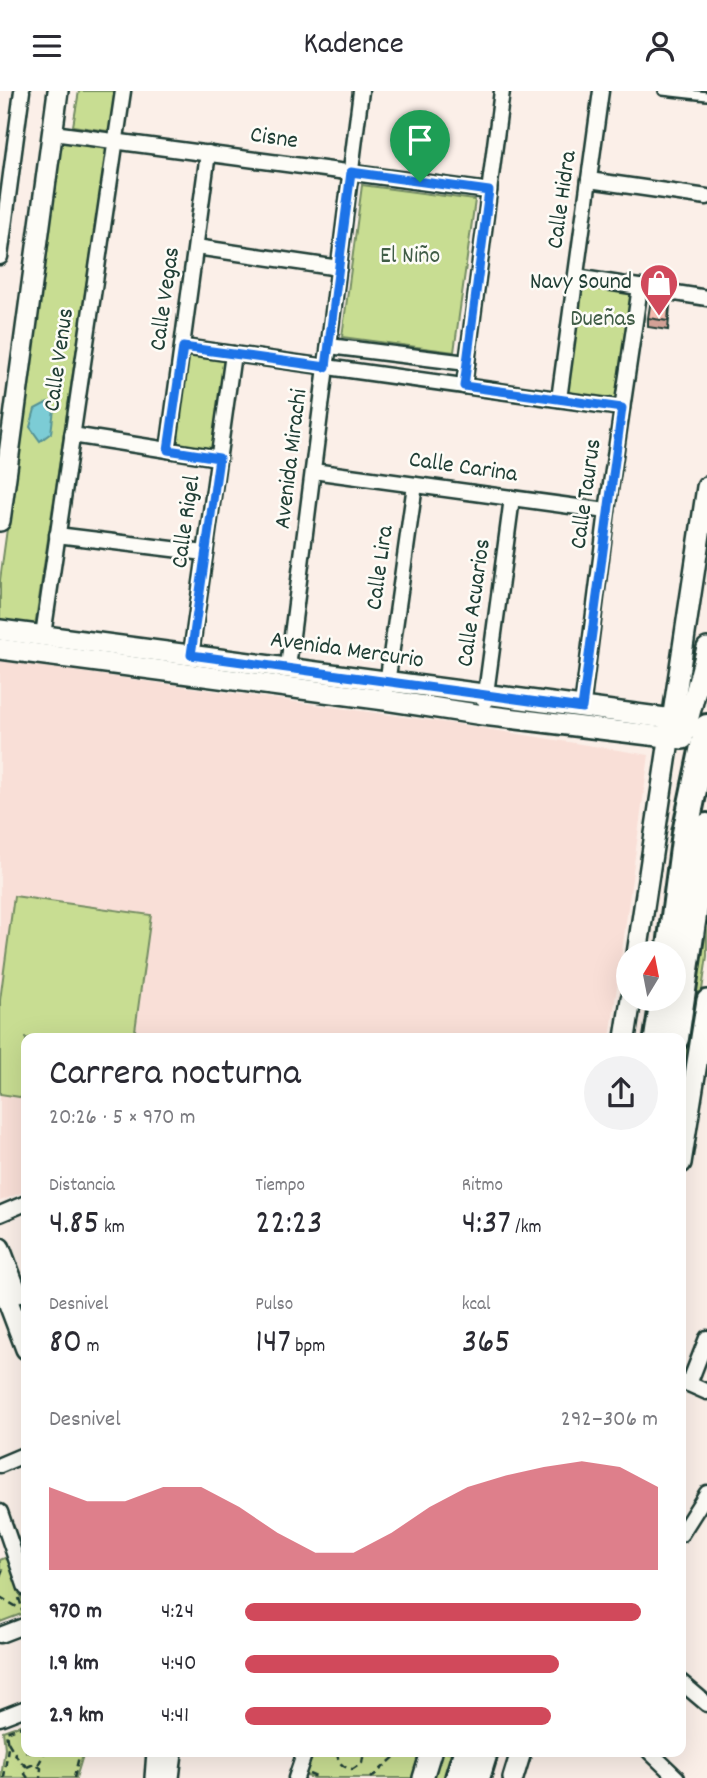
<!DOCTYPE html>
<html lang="es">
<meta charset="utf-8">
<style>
body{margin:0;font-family:Dekko,sans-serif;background:#f2f2f3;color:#2b2b33;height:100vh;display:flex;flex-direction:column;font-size:26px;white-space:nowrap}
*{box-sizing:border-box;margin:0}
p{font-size:23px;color:#7c7c81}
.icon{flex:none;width:38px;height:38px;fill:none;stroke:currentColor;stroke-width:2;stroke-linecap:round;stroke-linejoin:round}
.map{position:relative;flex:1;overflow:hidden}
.side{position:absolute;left:21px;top:942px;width:665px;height:724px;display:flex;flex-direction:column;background:#fff;border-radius:14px;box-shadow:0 7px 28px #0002}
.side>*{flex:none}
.needle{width:46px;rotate:10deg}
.tools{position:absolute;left:616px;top:850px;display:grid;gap:14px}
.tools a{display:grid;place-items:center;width:70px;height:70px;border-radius:50%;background:#fff;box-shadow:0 7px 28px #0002;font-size:35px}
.pin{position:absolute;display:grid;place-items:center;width:60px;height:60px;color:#fff;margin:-72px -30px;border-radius:50% 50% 50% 0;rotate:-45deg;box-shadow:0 0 7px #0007}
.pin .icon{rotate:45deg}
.round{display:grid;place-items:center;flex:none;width:74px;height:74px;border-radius:37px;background:#f2f2f3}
.summary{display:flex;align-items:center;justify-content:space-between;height:119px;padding:0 28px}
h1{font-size:38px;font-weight:600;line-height:52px}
.figures{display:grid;grid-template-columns:repeat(3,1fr);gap:10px;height:119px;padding:7px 28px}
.figures div{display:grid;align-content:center}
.figures b{font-size:35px;font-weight:600}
.figures small{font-size:19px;font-weight:400}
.figures p{font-size:19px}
.chart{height:196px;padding:14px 28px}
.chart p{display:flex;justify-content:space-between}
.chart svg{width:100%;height:126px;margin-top:7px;fill:#d1495b;opacity:.7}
ul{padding:0 28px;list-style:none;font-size:23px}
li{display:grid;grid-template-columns:112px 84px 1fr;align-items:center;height:52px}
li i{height:18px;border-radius:9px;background:#d1495b}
header{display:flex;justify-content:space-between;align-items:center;height:91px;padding:0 28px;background:#fff;font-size:32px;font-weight:600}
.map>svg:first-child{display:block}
.built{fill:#f9dfd7}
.green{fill:#c8dd92;stroke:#748d63;stroke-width:2}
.water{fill:#7cccd5;stroke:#579395;stroke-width:2}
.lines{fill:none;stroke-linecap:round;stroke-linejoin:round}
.service-casing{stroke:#1f3d34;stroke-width:12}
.minor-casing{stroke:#1f3d34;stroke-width:19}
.tertiary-casing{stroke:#1f3d34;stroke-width:24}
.trunk-casing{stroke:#1f3d34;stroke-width:30}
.path{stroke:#1f3d34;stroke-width:2.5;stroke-dasharray:7 5;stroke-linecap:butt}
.service{stroke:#fdfcf7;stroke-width:7}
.minor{stroke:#fdfcf7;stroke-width:14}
.tertiary{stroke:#fdfcf7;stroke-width:19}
.trunk{stroke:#fdfcf7;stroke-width:24}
.path-bridge{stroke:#1f3d34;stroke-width:2.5;stroke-dasharray:7 5;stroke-linecap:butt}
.wall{fill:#d3a196;stroke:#1f3d34;stroke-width:2}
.building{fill:#f5bbae;stroke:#1f3d34;stroke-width:2}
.route-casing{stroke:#fff;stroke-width:14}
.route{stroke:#1a73e8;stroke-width:9}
.labels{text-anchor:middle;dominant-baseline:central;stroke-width:5;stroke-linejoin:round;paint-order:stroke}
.street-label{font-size:24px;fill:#1f3d34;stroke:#fdfcf7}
.park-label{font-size:24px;fill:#415d47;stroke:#fdfcf7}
.poi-label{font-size:24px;fill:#1f3d34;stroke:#fdfcf7;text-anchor:end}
</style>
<header><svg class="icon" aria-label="menu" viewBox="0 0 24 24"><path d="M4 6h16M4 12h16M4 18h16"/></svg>Kadence<svg class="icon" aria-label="person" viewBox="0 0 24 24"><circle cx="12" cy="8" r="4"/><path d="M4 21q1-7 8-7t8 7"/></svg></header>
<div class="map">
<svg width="707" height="1687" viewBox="0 0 707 1687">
<rect width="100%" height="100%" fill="#fbefe8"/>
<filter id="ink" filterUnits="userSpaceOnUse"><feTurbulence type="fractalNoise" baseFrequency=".0143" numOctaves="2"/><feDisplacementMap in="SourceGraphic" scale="14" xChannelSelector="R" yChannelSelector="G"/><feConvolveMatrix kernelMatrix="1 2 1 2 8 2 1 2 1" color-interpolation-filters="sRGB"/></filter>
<g filter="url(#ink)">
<path class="built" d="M0 570 456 633 649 664 610 947H26V1100L0 1110Z"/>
<g class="green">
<path d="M79 0H120L114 41 73 35Z"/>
<path d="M60 51 107 56 35 535 0 530V489Z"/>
<path d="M362 94 475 109 454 261 342 246Z"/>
<path d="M576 190 639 199 622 317 560 303Z"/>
<path d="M186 259 230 266 216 363 171 355Z"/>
<path d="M14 805 151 824 134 947H26V1007L0 1003V909Z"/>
<path d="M707 809V865L681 1042V994Z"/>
<path d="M5 1467 9 1470 26 1519 24 1522 0 1531V1469Z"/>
<path d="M26 1632V1661H84L76 1687H1L5 1657 3 1640Z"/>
<path d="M311 1661H420L412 1687H313L304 1684Z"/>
<path d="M439 1661H455L447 1687H431Z"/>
</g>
<path class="water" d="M48 311 54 318 51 342 40 350 30 336 35 318Z"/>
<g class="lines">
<g class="service-casing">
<path id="service" d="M663 0 707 5"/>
</g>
<g class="minor-casing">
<g id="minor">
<path d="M53 42 489 100"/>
<path d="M589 89 707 106"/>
<path d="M196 156 339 177"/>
<path d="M0 166 22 0"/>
<path d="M576 186 707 207"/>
<path d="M329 255 467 272"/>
<path d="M183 256 622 317"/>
<path d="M464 295 502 0"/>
<path d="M559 308 601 0"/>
<path d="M72 344 219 367"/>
<path d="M168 359 208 62"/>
<path d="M313 380 607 420"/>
<path d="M57 444 205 462"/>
<path d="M43 544 123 0"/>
<path d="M191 563 233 263"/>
<path d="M288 576 361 0"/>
<path d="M386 600 415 394"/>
<path d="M485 610 512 407"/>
<path d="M582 617 607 420 640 196"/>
<path d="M0 1123 26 1112"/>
<path d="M682 1290 707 1301"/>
<path d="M689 1293 707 1247"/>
<path d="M0 1374 26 1363"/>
<path d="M0 1421 26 1497"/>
<path d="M681 1443 707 1402"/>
<path d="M0 1544 26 1534"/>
<path d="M681 1591 707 1613"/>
<path d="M0 1627 26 1617"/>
<path d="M650 1661 677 1687"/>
<path d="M296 1687 305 1661"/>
</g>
</g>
<g class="tertiary-casing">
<g id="tertiary">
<path d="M0 430 58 0"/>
<path d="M0 539 688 630"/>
<path d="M0 558 385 609 483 624 683 648"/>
<path d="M685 641 707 557"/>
<path d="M637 863 707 396"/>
<path d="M625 947 631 908"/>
<path d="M681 1072 707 909"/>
<path d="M0 1157 17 1202"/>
<path d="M0 1189 26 1258"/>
<path d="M155 1687 157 1661"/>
<path d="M169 1687 172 1661"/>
<path d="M423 1687 431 1661"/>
<path d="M513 1687 521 1661"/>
</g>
</g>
<g class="trunk-casing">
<g id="trunk">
<path d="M669 863 685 742 707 636"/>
<path d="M657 947 663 908"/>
<path d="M676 947 707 735"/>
<path d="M458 1687 466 1661"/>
<path d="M477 1687 485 1661"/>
</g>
</g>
<g class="path">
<path d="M0 1485 4 1475"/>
<path d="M0 1506 24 1520"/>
<path d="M19 1507 23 1520"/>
<path d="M8 1651 19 1669 27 1676"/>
<path d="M338 1661C336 1671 343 1677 353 1678L362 1672 364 1661"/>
<path d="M38 1674 45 1661"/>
<path d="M309 1683 319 1687"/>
<path d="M4 1687 8 1656 6 1641 26 1634"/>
<path d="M28 1687 25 1683 27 1676 34 1673 41 1677 40 1687"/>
<path d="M74 1687 80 1661"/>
<path d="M371 1687 400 1661"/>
</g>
<use href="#service" class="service"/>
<use href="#minor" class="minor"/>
<use href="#tertiary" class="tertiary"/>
<use href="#trunk" class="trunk"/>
<path class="path-bridge" d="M479 1661 501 1667"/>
</g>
<path class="wall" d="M670 215 668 239 648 236V227Z"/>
<path class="building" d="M652 202 670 205 668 230 648 227Z"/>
</g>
<g class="lines" filter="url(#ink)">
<g class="route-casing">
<path id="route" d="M351 81 489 100 464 295 622 317 582 617 191 564 219 367 168 359 183 256 326 276Z"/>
</g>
<use href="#route" class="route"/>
</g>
<defs>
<g id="shop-pin" transform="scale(2.0125)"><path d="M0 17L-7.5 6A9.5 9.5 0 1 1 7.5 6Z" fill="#d1495b" stroke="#fdfcf7"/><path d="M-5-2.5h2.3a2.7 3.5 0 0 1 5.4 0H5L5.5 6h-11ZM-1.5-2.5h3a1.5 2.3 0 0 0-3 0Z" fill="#fff"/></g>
</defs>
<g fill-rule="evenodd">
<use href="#shop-pin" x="659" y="192"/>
</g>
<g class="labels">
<g class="street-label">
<text transform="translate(274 48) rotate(8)">Cisne</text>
<text transform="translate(563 109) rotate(-82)">Calle Hidra</text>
<text transform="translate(166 208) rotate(-82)">Calle Vegas</text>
<text transform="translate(60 269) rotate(-82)">Calle Venus</text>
<text transform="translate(292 368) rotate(-83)">Avenida Mirachi</text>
<text transform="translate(463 377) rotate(8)">Calle Carina</text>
<text transform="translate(587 403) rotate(-82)">Calle Taurus</text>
<text transform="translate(187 431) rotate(-82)">Calle Rigel</text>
<text transform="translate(381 477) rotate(-82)">Calle Lira</text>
<text transform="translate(475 512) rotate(-82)">Calle Acuarios</text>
<text transform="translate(347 560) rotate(8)">Avenida Mercurio</text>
</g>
<g class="park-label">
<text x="410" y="166">El Niño</text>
<text x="603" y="229">Dueñas</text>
</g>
<g class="poi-label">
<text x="632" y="192">Navy Sound</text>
</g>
</g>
</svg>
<div class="tools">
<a><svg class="needle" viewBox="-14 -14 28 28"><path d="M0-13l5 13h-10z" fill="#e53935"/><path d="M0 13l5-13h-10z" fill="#7c7c81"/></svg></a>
</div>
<div class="pin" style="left:420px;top:91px;background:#1e9e55"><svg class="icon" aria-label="arrive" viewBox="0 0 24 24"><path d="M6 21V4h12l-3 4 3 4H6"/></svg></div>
<section class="side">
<div class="summary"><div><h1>Carrera nocturna</h1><p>20:26 · 5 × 970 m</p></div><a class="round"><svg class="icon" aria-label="share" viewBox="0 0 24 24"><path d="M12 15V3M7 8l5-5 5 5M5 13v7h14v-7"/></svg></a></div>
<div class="figures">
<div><p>Distancia</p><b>4.85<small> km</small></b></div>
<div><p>Tiempo</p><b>22:23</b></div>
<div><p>Ritmo</p><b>4:37<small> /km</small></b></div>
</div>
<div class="figures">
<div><p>Desnivel</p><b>80<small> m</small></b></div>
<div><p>Pulso</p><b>147<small> bpm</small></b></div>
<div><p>kcal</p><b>365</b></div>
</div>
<div class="chart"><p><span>Desnivel</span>292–306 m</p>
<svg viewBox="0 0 160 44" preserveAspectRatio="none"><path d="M0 44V15L10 20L20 20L30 15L40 15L50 22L60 31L70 38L80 38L90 31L100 22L110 15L120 11L130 8L140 6L150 8L160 15V44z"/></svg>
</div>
<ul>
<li><b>970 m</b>4:24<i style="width:96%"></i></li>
<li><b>1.9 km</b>4:40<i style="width:76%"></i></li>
<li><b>2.9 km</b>4:41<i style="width:74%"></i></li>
</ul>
</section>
</div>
